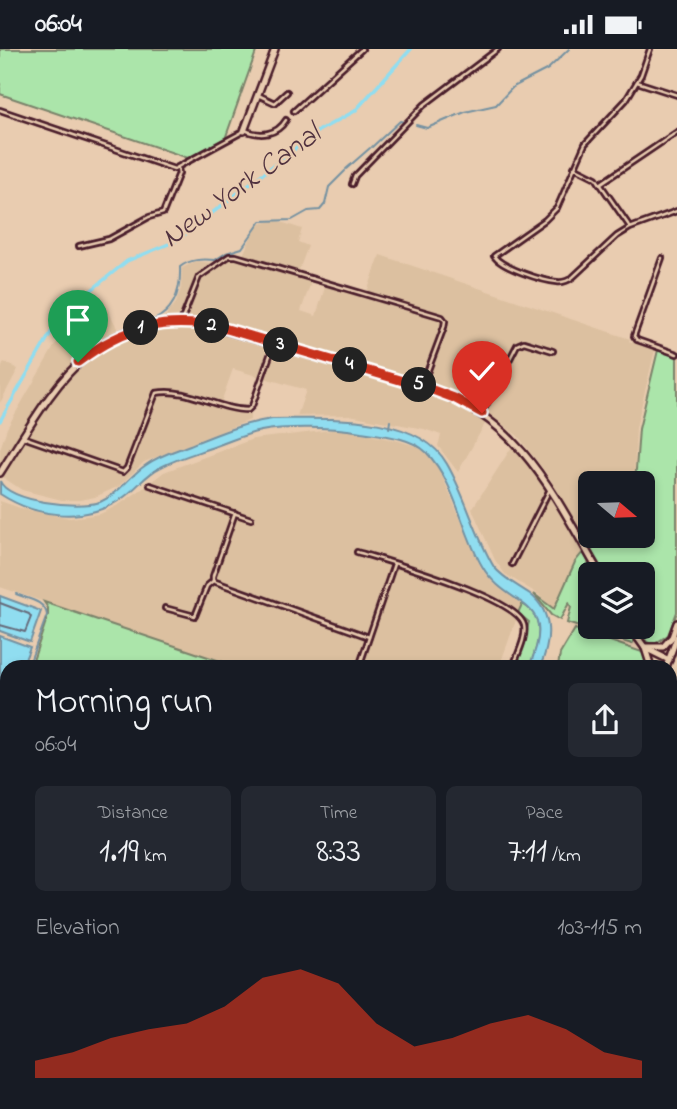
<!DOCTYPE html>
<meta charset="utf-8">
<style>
body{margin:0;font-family:"Indie Flower",sans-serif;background:#242831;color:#f1f3f6;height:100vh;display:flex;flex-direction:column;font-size:26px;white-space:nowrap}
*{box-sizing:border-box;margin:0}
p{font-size:23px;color:#9ea1a6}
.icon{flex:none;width:38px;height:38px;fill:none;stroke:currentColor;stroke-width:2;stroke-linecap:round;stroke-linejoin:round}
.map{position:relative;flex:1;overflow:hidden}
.panel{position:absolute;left:0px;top:611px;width:677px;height:450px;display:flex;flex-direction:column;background:#171b24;border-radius:21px 21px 0 0;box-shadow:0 4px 10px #0003}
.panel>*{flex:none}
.needle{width:46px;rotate:109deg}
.controls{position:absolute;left:578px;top:422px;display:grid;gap:14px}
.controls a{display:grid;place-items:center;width:77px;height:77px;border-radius:10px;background:#171b24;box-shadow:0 4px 10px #0003;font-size:35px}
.pin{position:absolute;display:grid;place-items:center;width:60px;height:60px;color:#fff;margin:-72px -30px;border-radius:50% 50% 50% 0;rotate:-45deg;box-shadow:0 0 7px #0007}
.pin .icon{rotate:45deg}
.km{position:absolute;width:35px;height:35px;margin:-18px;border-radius:50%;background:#222;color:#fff;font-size:19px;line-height:35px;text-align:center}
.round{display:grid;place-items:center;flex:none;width:74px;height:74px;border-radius:10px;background:#242831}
.overview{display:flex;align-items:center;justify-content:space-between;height:119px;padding:0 35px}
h1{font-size:38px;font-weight:600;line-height:52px}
.metrics{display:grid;grid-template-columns:repeat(3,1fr);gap:10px;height:119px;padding:7px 35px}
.metrics div{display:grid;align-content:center;border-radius:10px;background:#242831;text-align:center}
.metrics b{font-size:35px;font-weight:600}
.metrics small{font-size:19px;font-weight:400}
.metrics p{font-size:19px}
.chart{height:196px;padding:14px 35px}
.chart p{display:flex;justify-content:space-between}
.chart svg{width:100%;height:126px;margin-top:7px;fill:#c8321e;opacity:.7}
.status{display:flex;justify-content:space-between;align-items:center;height:49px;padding:0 35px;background:#171b24;direction:ltr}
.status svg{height:19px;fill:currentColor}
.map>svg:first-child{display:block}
.built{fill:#dcc0a0}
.green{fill:#abe5aa;stroke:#7a826a;stroke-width:2}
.water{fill:#90ddf0;stroke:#7491a1;stroke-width:2}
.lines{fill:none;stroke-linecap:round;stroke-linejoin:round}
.shore{stroke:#666b7a;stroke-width:2}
.stream{stroke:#7491a1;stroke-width:2}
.canal{stroke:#90ddf0;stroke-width:3.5}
.taxiway{stroke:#9a766e;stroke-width:6}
.runway{stroke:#9a766e;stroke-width:16}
.street-casing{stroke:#4a1f2b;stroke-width:8}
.secondary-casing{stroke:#4a1f2b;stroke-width:10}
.highway-casing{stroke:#4a1f2b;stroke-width:13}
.street{stroke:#e9ccb0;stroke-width:2.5}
.secondary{stroke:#e9ccb0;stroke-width:5}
.highway{stroke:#f8deab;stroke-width:8}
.route-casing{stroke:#fff;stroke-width:14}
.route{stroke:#c8321e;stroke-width:9}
.labels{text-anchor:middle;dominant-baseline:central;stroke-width:5;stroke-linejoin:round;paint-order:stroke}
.water-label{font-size:30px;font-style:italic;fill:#51323f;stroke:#e9ccb0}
</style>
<div class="status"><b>06:04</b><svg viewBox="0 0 49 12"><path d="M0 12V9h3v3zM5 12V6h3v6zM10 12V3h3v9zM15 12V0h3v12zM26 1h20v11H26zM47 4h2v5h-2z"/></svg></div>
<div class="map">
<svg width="677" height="1060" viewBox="0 0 677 1060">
<rect width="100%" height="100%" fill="#e9ccb0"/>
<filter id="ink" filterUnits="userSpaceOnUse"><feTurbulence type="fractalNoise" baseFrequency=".0143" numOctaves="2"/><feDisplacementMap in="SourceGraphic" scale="14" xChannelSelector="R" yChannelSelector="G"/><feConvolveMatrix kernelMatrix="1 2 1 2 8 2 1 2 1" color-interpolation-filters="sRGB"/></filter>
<g filter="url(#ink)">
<g class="built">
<path d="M275 171 302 180 298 193 308 197 296 229 311 233 301 262 316 267 326 235 366 246 380 206 630 290 629 292 655 301 636 379 634 434H590V486L603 487 590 499 581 504 554 560 538 545 505 525 495 511 472 460 513 396 538 428 563 469 566 459 550 429 518 387 490 366 458 346 455 354 486 373 458 423 438 397 441 386 424 380 349 366 297 367 306 341 233 320 220 356 250 365V371L144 413 119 437 95 448 80 451H62L22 441 4 429 0 421V400L7 379 55 296 74 269 101 247 122 289 157 278 176 254 181 239 182 219 197 212 218 215 232 208 241 210 255 180 260 175Z"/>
<path d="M4 313 18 320 0 354V323Z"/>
<path d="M341 380 399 392 419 398 437 415 481 519 494 535 522 555 499 618H238L0 538V452L23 460 70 469 100 465 120 455 145 438 185 452 187 445 151 433 164 423 253 390Z"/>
<path d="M0 904 7 906V969L0 967Z"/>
<path d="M670 925 677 927V982L670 980Z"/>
<path d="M95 1054H359L356 1060H99Z"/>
</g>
<g class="green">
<path d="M0 0H257L225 90 188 109 0 45Z"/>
<path d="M658 301 677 308V563L668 586 653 596 647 593 637 578H642V525H605L591 501 605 487 642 486V434H635L639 380Z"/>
<path d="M583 503 595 525H590V578H625L634 592 632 595 567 574 571 558 569 554 560 571 551 566 534 545 554 560 575 513Z"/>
<path d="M44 553 238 618H31L48 566V559Z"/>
<path d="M522 555C548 567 538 598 529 618H515L529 573 518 564Z"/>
<path d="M575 580 642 603 649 618H558L560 605Z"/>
</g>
<g class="water">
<path d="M272 370C323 370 418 363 447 415 466 448 475 486 494 518 504 530 517 536 530 545 554 564 551 593 540 618H529C560 547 508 562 482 517 461 481 456 434 426 403 411 388 381 386 361 383 334 378 287 377 261 382 245 385 231 392 216 397 197 404 178 409 161 418 146 425 138 438 124 448 87 475 37 469 0 445V432C8 453 78 460 100 453 119 445 129 427 146 416 159 406 175 402 190 396 217 385 243 374 272 370Z"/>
<path d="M0 547 41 562 30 593 0 582Z"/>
<path d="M0 587 30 598 22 618H7V656L3 666 0 665Z"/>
</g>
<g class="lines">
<path class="shore" d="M0 554 29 565 31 568 25 583 0 576"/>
<g class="stream">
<path d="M416 76 427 79 465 63 496 56 513 38 548 20 569 0"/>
<path d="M372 98 400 72 404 73"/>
<path d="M346 120 370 99"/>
<path d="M154 271C175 261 181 241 180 218 190 210 202 210 215 211L226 204 242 199 261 172 292 171 308 162 320 161 325 155 329 138 345 122"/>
<path d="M389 379 390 372"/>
<path d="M16 545C28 550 45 552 47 566L28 618"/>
</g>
<path class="canal" d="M0 372 61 266 127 212 176 192 318 82 355 62 411 0"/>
<g class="taxiway">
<path d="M50 1060 56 1054"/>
<path d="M90 1060 97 1054"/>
<path d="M325 1060 332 1054"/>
</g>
<g class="runway">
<path d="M157 1060 164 1054"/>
<path d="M264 1060 271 1054"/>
</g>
<g class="street-casing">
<g id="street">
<path d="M650 0 641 26 626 51 585 95 557 159 545 171 494 207C502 219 543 232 557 233 564 234 568 232 573 228L617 187 630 179 677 162"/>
<path d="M637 33 677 46"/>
<path d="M258 46 275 54 287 43"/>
<path d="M0 61 174 120 244 82"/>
<path d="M294 62 362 0"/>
<path d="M245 81C260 88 277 86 286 71"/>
<path d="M574 118 596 129 630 178"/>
<path d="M352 135 355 127 424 56 498 0"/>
<path d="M600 135 677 83"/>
<path d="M79 197 109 190 149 168 163 164 179 124 178 119"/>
<path d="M662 209 634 287 637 291 677 305"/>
<path d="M181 273 199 228 229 207H236L442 268 445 272 444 278 422 337"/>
<path d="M482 364 517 296 524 293 553 302"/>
<path d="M23 388 123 423 127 419 156 344C188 338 217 361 248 361L252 357 274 295"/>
<path d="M150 436 251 470"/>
<path d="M357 503C387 512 516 548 524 576 527 588 517 606 513 618"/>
<path d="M512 515 550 440"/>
<path d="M213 532 369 588"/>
<path d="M213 532V527L235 464"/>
<path d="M165 559 195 567 207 537 213 532"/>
<path d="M359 618 394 515"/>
<path d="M0 732 7 715"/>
<path d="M0 906 7 908"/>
<path d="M0 969 7 971"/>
<path d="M0 993 7 978"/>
<path d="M670 997 677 1000"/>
<path d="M670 1048 677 1028"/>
<path d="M0 1049 7 1041"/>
<path d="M447 1054 451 1060"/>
<path d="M485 1054 489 1060"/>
<path d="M563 1054 564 1060"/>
<path d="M661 1054 676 1060"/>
<path d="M421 1060 426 1054"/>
<path d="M573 1060 581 1058 590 1060"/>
</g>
</g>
<g class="secondary-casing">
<g id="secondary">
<path d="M244 82 275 0"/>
<path d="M0 424C53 341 91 260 207 276L430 340C521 370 555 448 600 525"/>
<path d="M630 578 645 599 669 611"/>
<path d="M645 598H663L672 588 677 574"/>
<path d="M645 599 651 618"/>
<path d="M666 618 677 588"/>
<path d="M0 683 7 686"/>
<path d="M670 920 677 922"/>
<path d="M361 1060 363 1054"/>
</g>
</g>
<g class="highway-casing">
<g id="highway">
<path d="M670 801 677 797"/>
<path d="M670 811 677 805"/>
<path d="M670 822 677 817"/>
<path d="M670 831 677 825"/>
<path d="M378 1060 381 1054"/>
<path d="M387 1060 391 1054"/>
</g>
</g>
<use href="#street" class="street"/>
<use href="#secondary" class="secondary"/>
<use href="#highway" class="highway"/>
</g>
</g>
<g class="lines" filter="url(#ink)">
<g class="route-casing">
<path id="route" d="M78 313C126 276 168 267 227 280L430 340 454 349 482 364"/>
</g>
<use href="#route" class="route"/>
</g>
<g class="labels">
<g class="water-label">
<text transform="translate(242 138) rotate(-36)">New York Canal</text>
</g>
</g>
</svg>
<div class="controls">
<a><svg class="needle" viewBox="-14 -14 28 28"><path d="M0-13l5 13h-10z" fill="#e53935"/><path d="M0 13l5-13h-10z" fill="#9ea1a6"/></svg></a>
<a><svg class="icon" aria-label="layers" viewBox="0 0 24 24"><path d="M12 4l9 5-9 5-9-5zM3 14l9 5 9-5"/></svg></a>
</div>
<div class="pin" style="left:78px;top:313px;background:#1e9e55"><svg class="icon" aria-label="arrive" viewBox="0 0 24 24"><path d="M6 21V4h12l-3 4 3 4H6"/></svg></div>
<div class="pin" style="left:482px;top:364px;background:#d93025"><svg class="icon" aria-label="check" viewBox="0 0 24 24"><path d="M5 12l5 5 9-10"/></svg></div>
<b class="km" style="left:141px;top:279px">1</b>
<b class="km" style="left:212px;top:277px">2</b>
<b class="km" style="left:281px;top:296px">3</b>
<b class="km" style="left:350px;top:316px">4</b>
<b class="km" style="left:419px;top:336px">5</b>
<section class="panel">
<div class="overview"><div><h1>Morning run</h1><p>06:04</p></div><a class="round"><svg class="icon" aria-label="share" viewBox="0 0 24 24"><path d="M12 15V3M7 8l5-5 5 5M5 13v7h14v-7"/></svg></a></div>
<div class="metrics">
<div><p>Distance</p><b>1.19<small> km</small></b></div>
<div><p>Time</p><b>8:33</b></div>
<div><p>Pace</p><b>7:11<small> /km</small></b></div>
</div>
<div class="chart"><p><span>Elevation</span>103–115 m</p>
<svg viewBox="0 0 160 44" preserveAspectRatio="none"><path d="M0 44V38L10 35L20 30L30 27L40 25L50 19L60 9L70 6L80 11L90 25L100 33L110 30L120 25L130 22L140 27L150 35L160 38V44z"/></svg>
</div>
</section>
</div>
